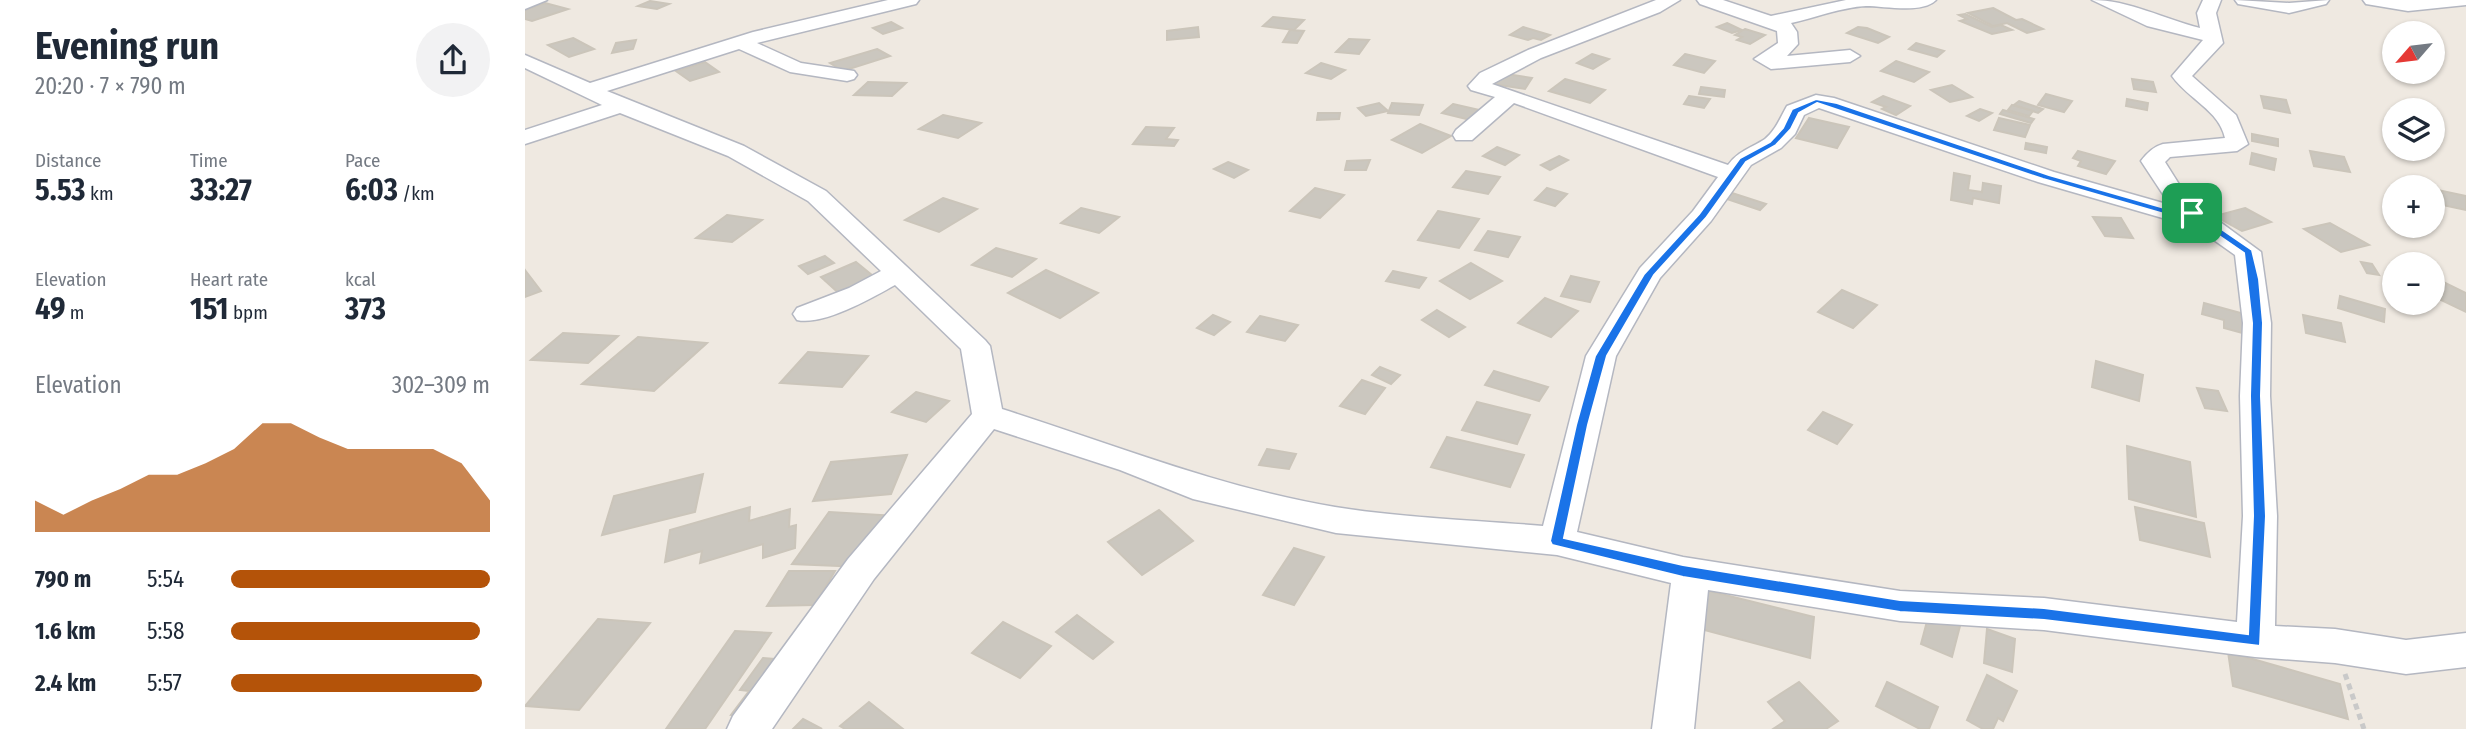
<!DOCTYPE html>
<meta charset="utf-8">
<style>
body{margin:0;font-family:"Fira Sans Condensed",sans-serif;background:#f2f2f3;color:#1f2937;height:100vh;display:flex;flex-direction:column;font-size:26px;white-space:nowrap}
*{box-sizing:border-box;margin:0}
p{font-size:23px;color:#747a83}
.icon{flex:none;width:38px;height:38px;fill:none;stroke:currentColor;stroke-width:2;stroke-linecap:round;stroke-linejoin:round}
.map{position:relative;flex:1;overflow:hidden}
.panel{display:flex;flex-direction:column;background:#fff;width:525px}
.panel>*{flex:none}
.needle{width:46px;rotate:242deg}
.controls{position:absolute;left:1857px;top:21px;display:grid;gap:14px}
.controls a{display:grid;place-items:center;width:63px;height:63px;border-radius:50%;background:#fff;box-shadow:0 2px 5px #0004;font-size:35px}
.pin{position:absolute;display:grid;place-items:center;width:60px;height:60px;color:#fff;margin:-30px;border-radius:14px;box-shadow:0 4px 10px #0006}
.round{display:grid;place-items:center;flex:none;width:74px;height:74px;border-radius:37px;background:#f2f2f3}
.headline{display:flex;align-items:center;justify-content:space-between;height:119px;padding:0 35px}
h1{font-size:38px;font-weight:700;line-height:52px}
.metrics{display:grid;grid-template-columns:repeat(3,1fr);gap:10px;height:119px;padding:7px 35px}
.metrics div{display:grid;align-content:center}
.metrics b{font-size:30px;font-weight:700}
.metrics small{font-size:19px;font-weight:400}
.metrics p{font-size:19px}
.chart{height:196px;padding:14px 35px}
.chart p{display:flex;justify-content:space-between}
.chart svg{width:100%;height:126px;margin-top:7px;fill:#b45309;opacity:.7}
ul{padding:0 35px;list-style:none;font-size:23px}
li{display:grid;grid-template-columns:112px 84px 1fr;align-items:center;height:52px}
li i{height:18px;border-radius:9px;background:#b45309}
main{display:flex;flex:1;min-height:0}
.map>svg:first-child{display:block}
.building{fill:#cbc7bf;stroke:#cbc5ba;stroke-width:2}
.lines{fill:none;stroke-linecap:round;stroke-linejoin:round}
.minor-casing{stroke:#b4b7c1;stroke-width:3}
.path{stroke:#c9c9c9;stroke-width:5;stroke-dasharray:6 4.5;stroke-linecap:butt}
.minor{fill:#fff;fill-rule:evenodd}
.route{fill:#1a73e8;stroke:#fff;stroke-width:2;fill-rule:evenodd}
</style>
<main>
<section class="panel">
<div class="headline"><div><h1>Evening run</h1><p>20:20 · 7 × 790 m</p></div><a class="round"><svg class="icon" aria-label="share" viewBox="0 0 24 24"><path d="M12 15V3M7 8l5-5 5 5M5 13v7h14v-7"/></svg></a></div>
<div class="metrics">
<div><p>Distance</p><b>5.53<small> km</small></b></div>
<div><p>Time</p><b>33:27</b></div>
<div><p>Pace</p><b>6:03<small> /km</small></b></div>
</div>
<div class="metrics">
<div><p>Elevation</p><b>49<small> m</small></b></div>
<div><p>Heart rate</p><b>151<small> bpm</small></b></div>
<div><p>kcal</p><b>373</b></div>
</div>
<div class="chart"><p><span>Elevation</span>302–309 m</p>
<svg viewBox="0 0 160 44" preserveAspectRatio="none"><path d="M0 44V33L10 38L20 33L30 29L40 24L50 24L60 20L70 15L80 6L90 6L100 11L110 15L120 15L130 15L140 15L150 20L160 33V44z"/></svg>
</div>
<ul>
<li><b>790 m</b>5:54<i style="width:100%"></i></li>
<li><b>1.6 km</b>5:58<i style="width:96%"></i></li>
<li><b>2.4 km</b>5:57<i style="width:97%"></i></li>
</ul>
</section>
<div class="map">
<svg width="1941" height="729" viewBox="0 0 1941 729">
<rect width="100%" height="100%" fill="#efe9e1"/>
<g class="building">
<path d="M125 1 144 4 132 9 113 6Z"/>
<path d="M20 3 43 9 7 21 0 19V10Z"/>
<path d="M1468 8 1491 20 1497 19 1518 29 1502 33 1482 23 1468 26 1443 13Z"/>
<path d="M1440 14 1467 27 1476 25 1487 30 1467 34 1435 21 1442 19 1434 15Z"/>
<path d="M748 17 779 20 769 30 738 26Z"/>
<path d="M366 22 377 28 358 34 348 28Z"/>
<path d="M1202 23 1217 30 1207 33 1192 27Z"/>
<path d="M673 27 674 37 642 40V31Z"/>
<path d="M998 27 1025 35 1016 40 1008 38 1003 40 985 35Z"/>
<path d="M1333 27 1342 28 1364 37 1353 43 1322 33Z"/>
<path d="M1220 29 1240 35 1225 44 1212 40 1217 37 1210 35Z"/>
<path d="M765 30 779 31 772 43 758 42Z"/>
<path d="M48 38 69 49 44 57 23 45Z"/>
<path d="M824 39 844 40 834 54 811 52Z"/>
<path d="M111 40 108 49 87 53 91 43Z"/>
<path d="M1391 43 1419 51 1412 57 1384 49Z"/>
<path d="M352 49 365 56 318 71 305 63Z"/>
<path d="M1067 54 1084 59 1068 69 1052 63Z"/>
<path d="M1160 54 1190 61 1179 73 1149 65Z"/>
<path d="M1371 61 1404 72 1389 82 1356 71Z"/>
<path d="M180 62 194 72 165 81 151 71Z"/>
<path d="M796 63 820 70 806 79 781 73Z"/>
<path d="M975 73 1007 78 1000 89 967 84Z"/>
<path d="M1040 79 1080 90 1065 103 1024 91Z"/>
<path d="M1607 79 1628 82 1631 92 1609 89Z"/>
<path d="M343 82 381 83 367 96 329 95Z"/>
<path d="M1427 85 1447 97 1425 102 1406 90Z"/>
<path d="M1176 87 1200 90 1199 97 1174 94Z"/>
<path d="M1521 94 1547 101 1539 112 1513 105Z"/>
<path d="M1164 96 1185 99 1179 108 1159 104Z"/>
<path d="M1358 96 1385 106 1371 115 1357 109 1361 107 1347 102Z"/>
<path d="M1736 96 1761 100 1765 113 1739 108Z"/>
<path d="M1602 99 1623 103 1622 110 1601 106Z"/>
<path d="M1494 101 1518 109 1513 113 1489 105Z"/>
<path d="M854 103 863 111 841 116 833 108Z"/>
<path d="M867 103 898 105 894 115 863 113Z"/>
<path d="M928 104 959 111 949 121 917 113Z"/>
<path d="M1487 105 1508 111 1504 116 1483 110Z"/>
<path d="M1455 109 1467 113 1454 121 1442 116Z"/>
<path d="M1478 110 1509 119 1506 123 1475 114Z"/>
<path d="M793 113H815L814 119 792 120Z"/>
<path d="M418 115 456 123 433 138 394 129Z"/>
<path d="M1284 118 1324 127 1312 148 1271 138Z"/>
<path d="M1474 118 1505 125 1500 137 1469 130Z"/>
<path d="M895 124 926 136 897 153 867 140Z"/>
<path d="M621 127 649 128 641 139 653 140 649 146 608 144Z"/>
<path d="M1727 134 1753 139V146L1727 141Z"/>
<path d="M1501 143 1522 147 1521 153 1500 149Z"/>
<path d="M972 147 994 155 980 165 958 156Z"/>
<path d="M1553 151 1590 161 1581 174 1553 166 1556 161 1548 158Z"/>
<path d="M1785 151 1819 157 1825 172 1789 166Z"/>
<path d="M1727 153 1751 159 1749 170 1725 164Z"/>
<path d="M1034 156 1043 160 1025 170 1016 165Z"/>
<path d="M845 160 841 170H820L822 161Z"/>
<path d="M703 162 723 170 709 178 689 169Z"/>
<path d="M941 171 975 177 963 194 928 187Z"/>
<path d="M1429 173 1445 176 1443 190 1457 192 1458 183 1476 186 1474 203 1448 198 1447 204 1426 200Z"/>
<path d="M790 188 819 195 795 218 765 211Z"/>
<path d="M1022 188 1042 194 1030 206 1010 200Z"/>
<path d="M1908 189 1941 196V210L1908 203Z"/>
<path d="M1207 193 1241 204 1235 210 1202 199Z"/>
<path d="M418 198 452 209 414 232 380 220Z"/>
<path d="M556 208 594 217 574 233 536 223Z"/>
<path d="M1720 208 1746 222 1717 231 1690 216Z"/>
<path d="M913 211 954 219 934 248 893 240Z"/>
<path d="M202 215 237 220 207 242 171 238Z"/>
<path d="M1568 217 1596 218 1608 238 1580 236Z"/>
<path d="M1805 223 1844 245 1816 252 1779 229Z"/>
<path d="M963 231 995 237 983 257 950 250Z"/>
<path d="M471 248 511 259 487 277 447 265Z"/>
<path d="M300 256 309 263 283 274 274 266Z"/>
<path d="M331 262 353 280 317 296 296 277Z"/>
<path d="M1836 262 1847 264 1854 275 1842 273Z"/>
<path d="M946 263 977 281 945 299 915 281Z"/>
<path d="M0 270 16 291 0 297Z"/>
<path d="M521 270 573 293 535 318 483 293Z"/>
<path d="M868 271 901 278 894 288 861 281Z"/>
<path d="M1046 276 1074 282 1065 302 1036 296Z"/>
<path d="M1908 277 1941 293V312L1908 296Z"/>
<path d="M1317 290 1352 305 1328 328 1293 312Z"/>
<path d="M1815 296 1860 309 1859 322 1813 308Z"/>
<path d="M1020 298 1053 311 1026 337 993 323Z"/>
<path d="M1679 303 1723 315 1721 334 1699 328V320L1677 314Z"/>
<path d="M912 310 940 327 924 337 897 320Z"/>
<path d="M688 315 705 322 689 335 672 328Z"/>
<path d="M1778 315 1816 323 1820 342 1781 333Z"/>
<path d="M735 316 773 325 760 341 722 332Z"/>
<path d="M38 333 93 336 63 363 6 360Z"/>
<path d="M113 337 182 343 129 391 57 384Z"/>
<path d="M283 352 343 356 317 387 255 383Z"/>
<path d="M1571 361 1618 375 1614 401 1567 387Z"/>
<path d="M855 367 875 375 866 384 847 375Z"/>
<path d="M969 371 1023 387 1014 401 960 385Z"/>
<path d="M837 380 860 388 840 414 815 406Z"/>
<path d="M1672 388 1693 391 1702 411 1680 408Z"/>
<path d="M391 392 424 401 401 422 367 412Z"/>
<path d="M952 402 1005 415 992 444 937 430Z"/>
<path d="M1298 412 1327 425 1312 444 1283 430Z"/>
<path d="M922 437 999 455 985 487 906 467Z"/>
<path d="M1602 446 1665 462 1671 517 1604 499Z"/>
<path d="M742 449 771 454 764 469 734 465Z"/>
<path d="M382 455 366 494 288 501 306 462Z"/>
<path d="M178 474 170 512 77 535 89 496Z"/>
<path d="M225 507 224 521 265 509 264 527 271 525 270 548 238 558V544L175 563 177 551 140 562 145 530Z"/>
<path d="M1610 507 1679 523 1685 557 1615 540Z"/>
<path d="M634 510 668 541 617 575 583 542Z"/>
<path d="M304 512 371 516 338 567 267 564Z"/>
<path d="M769 548 799 557 769 605 738 595Z"/>
<path d="M264 571H310L290 605 242 606Z"/>
<path d="M1180 590 1289 617 1285 658 1172 628Z"/>
<path d="M1405 610 1436 622 1427 657 1396 644Z"/>
<path d="M552 615 588 642 568 659 531 632Z"/>
<path d="M73 619 125 623 54 710 0 706Z"/>
<path d="M478 622 526 646 495 678 447 653Z"/>
<path d="M1462 629 1490 639 1487 672 1459 663Z"/>
<path d="M210 631 246 633 180 729H141Z"/>
<path d="M1703 652 1815 684 1823 719 1708 686Z"/>
<path d="M238 658 288 662 249 719 206 715 224 691 215 690Z"/>
<path d="M1462 675 1492 691 1478 721 1473 718 1468 729H1458L1442 720Z"/>
<path d="M1274 682 1313 721 1301 729H1248L1260 721 1243 702Z"/>
<path d="M1362 682 1413 707 1404 729H1395L1351 706Z"/>
<path d="M344 702 378 729H320L315 726Z"/>
<path d="M278 719 297 729H268Z"/>
</g>
<g class="lines">
<g class="minor-casing">
<g id="minor">
<path d="M0 0H22L0 9Z"/>
<path d="M363 0H394L391 4 232 43 276 63 329 71 332 75 329 79 322 81 265 72 214 49 82 91 219 146 301 191 460 340 465 346 477 409C587 444 696 488 810 507 878 518 949 520 1018 526L1061 356 1115 268 1168 211 1193 177 989 103 947 140H931L928 135 931 130 970 97 946 90 943 86 955 73 1003 50 1131 0H1155L1135 12 1016 58 967 84 1203 165C1213 151 1226 148 1240 139 1251 130 1255 118 1262 106L1291 95 1309 98 1529 172 1645 205 1616 161C1622 153 1628 147 1638 144L1700 138C1694 110 1663 99 1647 76L1678 40 1622 26 1567 0C1604 0 1639 19 1675 28L1672 13 1678 0H1696L1691 13 1698 43 1667 76 1711 115 1723 144 1712 151 1645 157 1640 162 1657 189 1676 208 1736 252 1746 323 1745 396 1752 516 1750 626 1810 629 1881 640 1941 633V667L1881 674 1810 663 1730 657 1519 630 1375 621 1183 590 1169 729H1127L1146 583 1032 555 811 533 668 499 595 470 469 429 349 579 247 729H202L208 716 323 559 447 414 436 349 370 285C347 298 298 326 272 320L268 314 272 308 324 288 356 271 283 201 203 156 95 113 0 144V130L77 105 0 68V55L65 83 228 32ZM1294 108 1513 182 1641 219 1662 221 1710 255 1718 323 1715 396 1718 516 1712 622 1519 598 1375 591 1158 557 1052 532 1091 356 1135 278 1186 221 1226 165 1256 148 1270 134 1279 115Z"/>
<path d="M1172 0H1198L1246 16 1321 0H1411C1398 14 1359 6 1341 6 1317 7 1289 18 1266 23L1272 32 1273 44 1262 56 1325 50 1335 56 1325 62 1246 69 1229 59 1253 43 1252 31 1175 4Z"/>
<path d="M1710 0 1764 3 1804 0 1801 4 1764 13 1713 4Z"/>
<path d="M1838 0H1941V5L1883 11 1841 4Z"/>
</g>
</g>
<path class="path" d="M1820 674 1839 729"/>
<use href="#minor" class="minor"/>
</g>
<path class="route" d="M1291 99 1312 103 1524 175 1650 211H1670L1727 250 1734 279 1738 323 1736 396 1741 516 1735 646 1519 620 1375 612 1158 577 1027 545 1025 541 1051 425 1070 356 1119 274 1174 214 1215 158 1245 142 1258 128 1267 109ZM1292 103 1518 179 1646 216H1665L1719 253 1727 323 1725 396 1728 516 1723 634 1519 608 1375 600 1158 565 1039 538 1063 425 1082 356 1129 275 1181 218 1221 162 1251 145 1266 129 1274 113Z"/>
</svg>
<div class="controls">
<a><svg class="needle" viewBox="-14 -14 28 28"><path d="M0-13l5 13h-10z" fill="#e53935"/><path d="M0 13l5-13h-10z" fill="#747a83"/></svg></a>
<a><svg class="icon" aria-label="layers" viewBox="0 0 24 24"><path d="M12 4l9 5-9 5-9-5zM3 14l9 5 9-5"/></svg></a>
<a>+</a>
<a>−</a>
</div>
<div class="pin" style="left:1667px;top:213px;background:#1e9e55"><svg class="icon" aria-label="arrive" viewBox="0 0 24 24"><path d="M6 21V4h12l-3 4 3 4H6"/></svg></div>
</div>
</main>
